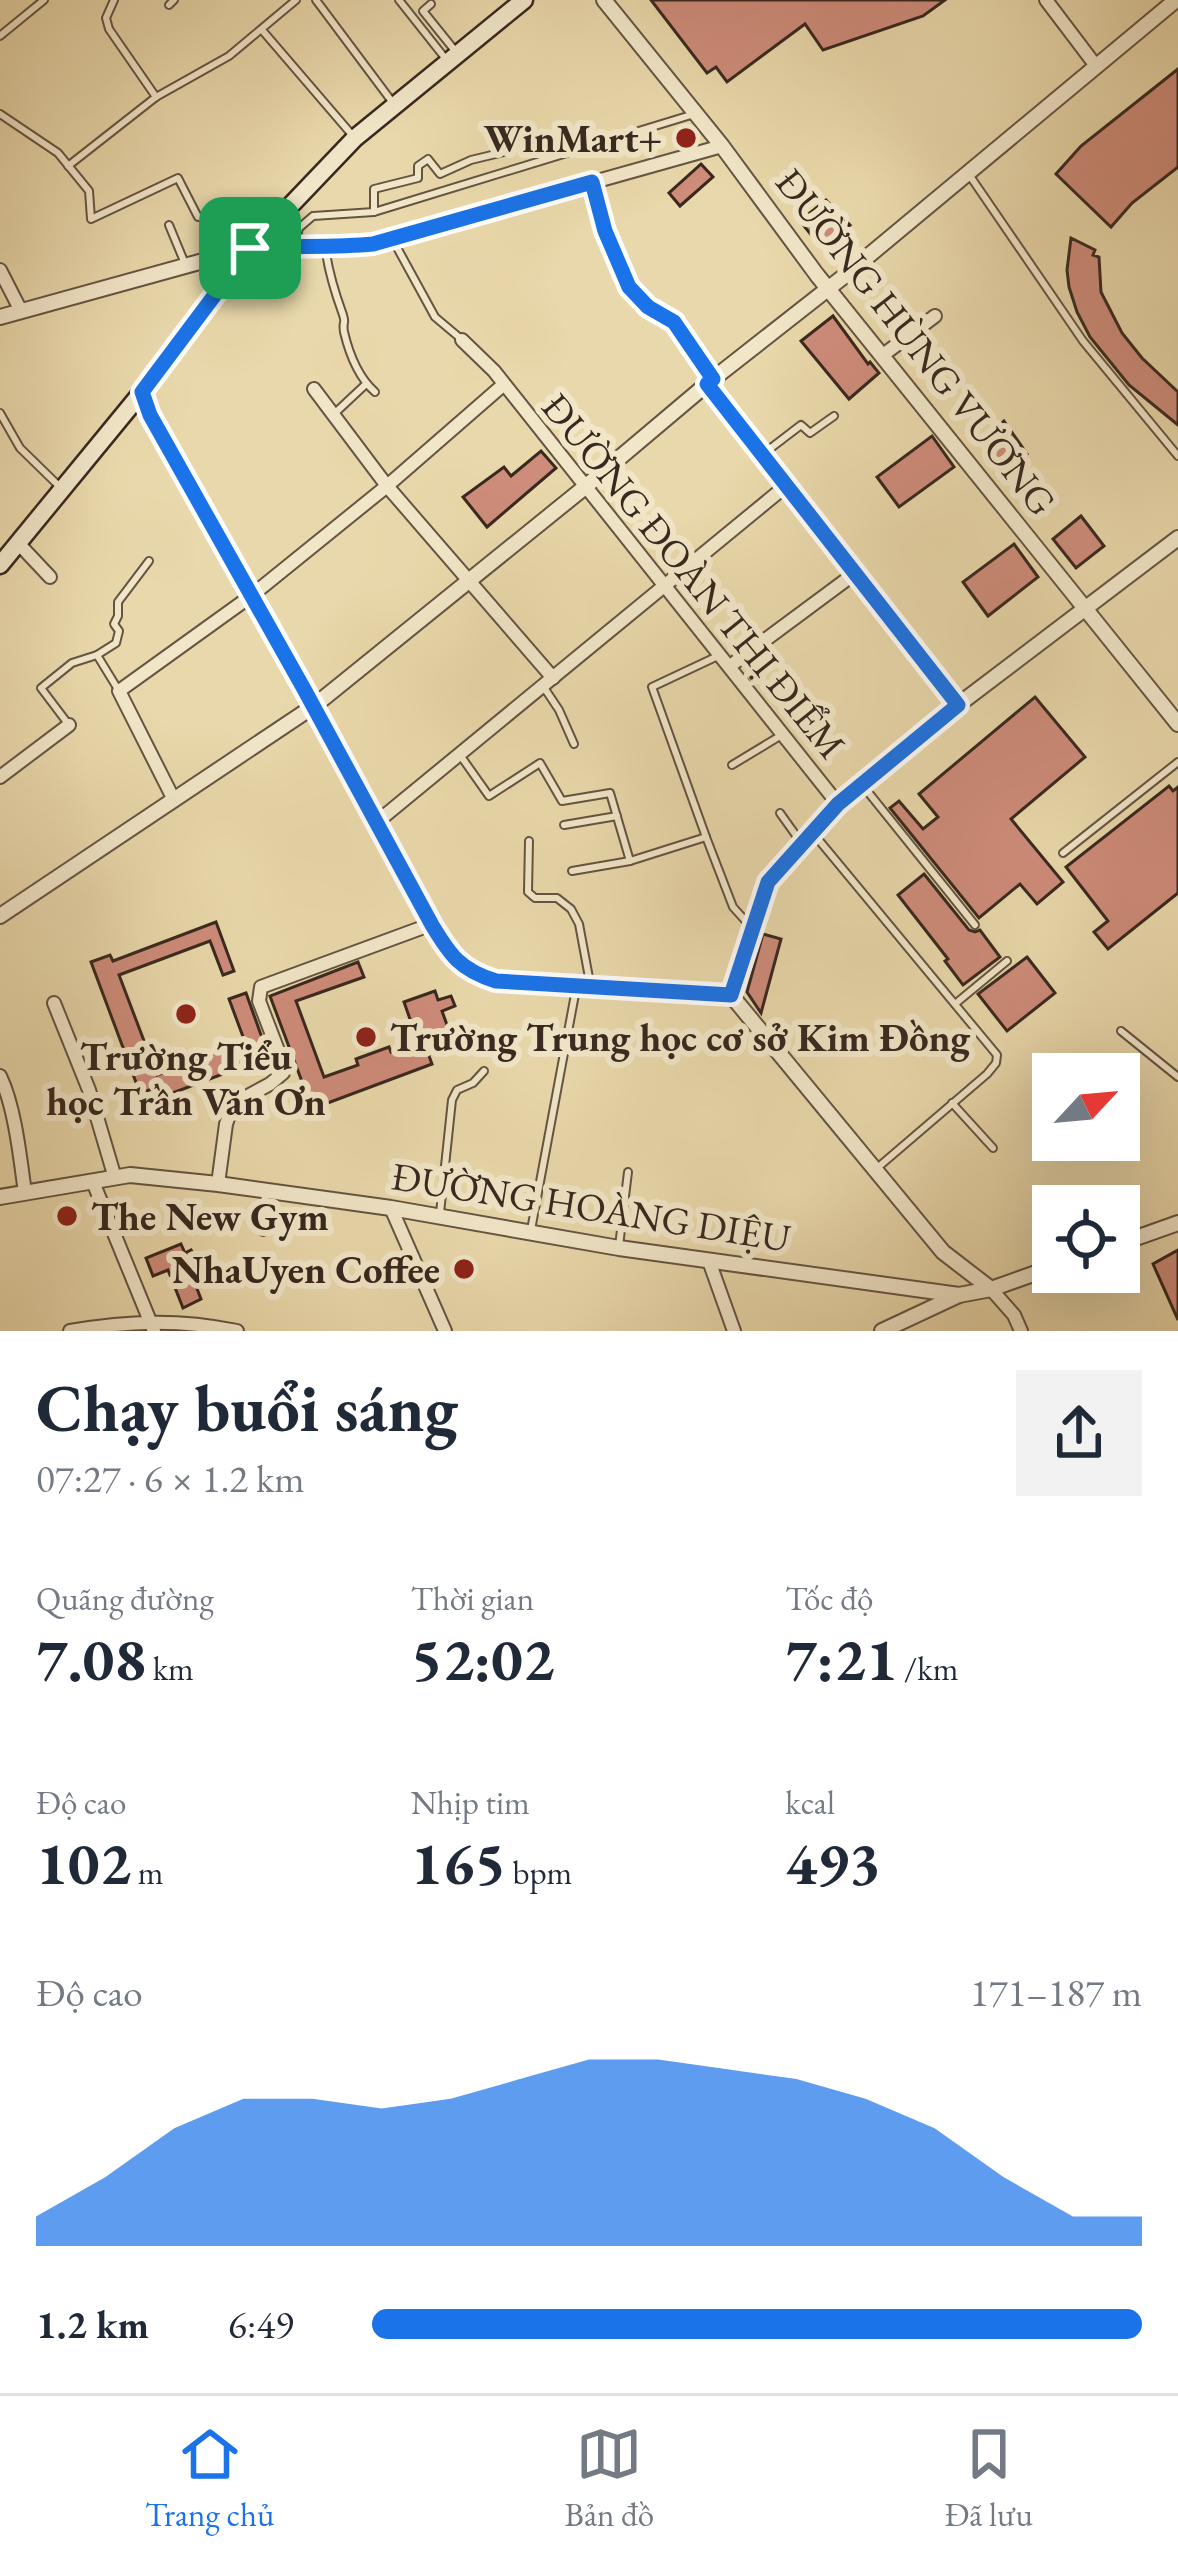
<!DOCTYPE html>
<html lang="vi">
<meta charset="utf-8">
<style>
body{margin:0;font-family:"EB Garamond",serif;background:#f2f2f3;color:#1f2937;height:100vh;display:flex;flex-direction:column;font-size:45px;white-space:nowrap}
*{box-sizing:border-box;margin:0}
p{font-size:39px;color:#747a83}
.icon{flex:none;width:66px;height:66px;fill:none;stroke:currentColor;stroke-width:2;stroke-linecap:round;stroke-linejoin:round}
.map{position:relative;height:1331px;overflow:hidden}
.panel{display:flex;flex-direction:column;background:#fff;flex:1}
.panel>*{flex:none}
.needle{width:78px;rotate:64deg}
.fabs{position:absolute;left:1032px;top:1053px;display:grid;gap:24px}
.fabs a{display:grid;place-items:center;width:108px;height:108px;border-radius:0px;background:#fff;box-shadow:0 12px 48px #0002;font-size:60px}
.pin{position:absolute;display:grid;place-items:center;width:102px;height:102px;color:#fff;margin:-51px;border-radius:24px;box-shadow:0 6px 18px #0006}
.round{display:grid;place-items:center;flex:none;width:126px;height:126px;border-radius:0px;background:#f2f2f3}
.headline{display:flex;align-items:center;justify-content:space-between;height:204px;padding:0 36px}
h1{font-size:66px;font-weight:700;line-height:90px}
.figures{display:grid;grid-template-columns:repeat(3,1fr);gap:18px;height:204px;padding:12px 36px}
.figures div{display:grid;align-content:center}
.figures b{font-size:60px;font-weight:700}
.figures small{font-size:33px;font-weight:400}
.figures p{font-size:33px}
.chart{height:336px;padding:24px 36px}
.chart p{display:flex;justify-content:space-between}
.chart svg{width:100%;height:216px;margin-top:12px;fill:#1a73e8;opacity:.7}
ul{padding:0 36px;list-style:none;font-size:39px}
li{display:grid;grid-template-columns:192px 144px 1fr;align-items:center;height:90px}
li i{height:30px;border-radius:15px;background:#1a73e8}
.tab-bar{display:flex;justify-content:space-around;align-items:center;height:168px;border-top:3px solid #e0e1e3;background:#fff;font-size:33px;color:#747a83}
.tab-bar a{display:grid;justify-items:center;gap:6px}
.tab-bar .active{color:#1a73e8}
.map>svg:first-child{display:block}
.building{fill:#ce8c7a;stroke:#38281f;stroke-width:3}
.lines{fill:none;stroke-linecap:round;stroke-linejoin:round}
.service-casing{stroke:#645442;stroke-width:10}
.minor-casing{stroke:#645442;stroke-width:16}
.tertiary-casing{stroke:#645442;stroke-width:18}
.secondary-casing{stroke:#38281f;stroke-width:21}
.service{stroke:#f1e6c8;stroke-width:6}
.minor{stroke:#f1e6c8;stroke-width:12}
.tertiary{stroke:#f1e6c8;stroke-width:14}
.secondary{stroke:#f1e6c8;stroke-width:16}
.route-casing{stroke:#fff;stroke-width:24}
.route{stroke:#1a73e8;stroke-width:15}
.poi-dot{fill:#8f2418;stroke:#f1e6c8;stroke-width:4.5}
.labels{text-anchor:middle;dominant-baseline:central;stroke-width:12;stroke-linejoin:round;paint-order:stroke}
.poi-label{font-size:39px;font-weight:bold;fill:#38281f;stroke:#f1e6c8;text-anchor:end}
.street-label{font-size:39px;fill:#38281f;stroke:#f1e6c8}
</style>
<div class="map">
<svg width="1178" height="1331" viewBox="0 0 1178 1331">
<rect width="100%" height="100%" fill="#e9d8ab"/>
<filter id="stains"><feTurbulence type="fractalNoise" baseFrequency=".00167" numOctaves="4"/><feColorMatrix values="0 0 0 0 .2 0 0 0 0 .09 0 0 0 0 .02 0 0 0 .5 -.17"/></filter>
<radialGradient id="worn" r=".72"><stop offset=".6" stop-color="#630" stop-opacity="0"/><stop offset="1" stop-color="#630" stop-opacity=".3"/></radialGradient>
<g class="building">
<path d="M651 0H945L923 16 823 50 805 24 727 82 716 67 707 73Z"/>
<path d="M1178 69V167L1132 203 1111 227 1056 174 1081 146Z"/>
<path d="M701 164 713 177 680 206 669 193Z"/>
<path d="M826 200 850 225 821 247 800 221Z"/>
<path d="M1071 238 1095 250 1093 255 1099 257 1101 292 1122 333 1142 358 1178 392V425L1129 385 1090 337 1077 312 1069 287 1067 270Z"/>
<path d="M833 316 868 364 870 362 879 373 849 399 801 341Z"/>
<path d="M1004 421 1027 454 1004 472 980 441Z"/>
<path d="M932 436 954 467 899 507 877 477Z"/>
<path d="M541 451 556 468 487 527 463 497 504 467 511 476Z"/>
<path d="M1081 516 1104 546 1076 568 1053 539Z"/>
<path d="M1014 544 1038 577 988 616 963 582Z"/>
<path d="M1035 697 1085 757 1011 819 1063 882 1037 904 1020 884 979 918 890 808 899 801 923 829 938 817 919 794Z"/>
<path d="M1169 786 1173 791 1178 787V893L1108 949 1094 932 1108 921 1066 867Z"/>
<path d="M924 874 969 930 975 932 980 930 1000 957 963 985 945 961 948 959 898 895Z"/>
<path d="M216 922 234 971 223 975 210 941 119 975 157 1075 245 1042 229 999 246 993 270 1060 251 1067 249 1064 162 1097 158 1087 140 1093 91 962 110 955 113 961Z"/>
<path d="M763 934 781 939 761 1013 747 992Z"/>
<path d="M1027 957 1055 993 1007 1031 978 994Z"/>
<path d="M358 962 364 977 296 1001 324 1077 358 1065 356 1059 389 1047 391 1052 418 1042 404 1002 435 991 438 1000 451 996 455 1006 442 1011 451 1036 425 1045 432 1064 325 1104 323 1098 310 1103 270 996Z"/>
<path d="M181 1244 185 1253 191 1250 195 1257 199 1255 204 1265 198 1267 202 1277 194 1281 201 1299 183 1308 168 1270 153 1276 146 1258Z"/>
<path d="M1178 1250V1320L1153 1264Z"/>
</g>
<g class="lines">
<g class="service-casing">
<g id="service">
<path d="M114 0 106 18 109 29 156 97"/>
<path d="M316 0 393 103"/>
<path d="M399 0 445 58"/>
<path d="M431 4 423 11 456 52"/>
<path d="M169 5 174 0"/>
<path d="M262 30 353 136"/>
<path d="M0 36 44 0"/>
<path d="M0 114 58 153 89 191 91 219 178 178 198 217 231 212 250 242"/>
<path d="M68 166 156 97 229 56 296 0"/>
<path d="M970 176 1083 341 1178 456"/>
<path d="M593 186 605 231 629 287 648 307 673 322 712 377"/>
<path d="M374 212V189L418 178V166L428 159 440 174 471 160 504 152"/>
<path d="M169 225 186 266"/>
<path d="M394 242 435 317 460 338"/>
<path d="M295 244 299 228 313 216 374 212 691 115"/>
<path d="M325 246C328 270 334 290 342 312 347 326 342 318 344 332 349 353 358 377 375 392"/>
<path d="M0 413 20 448 61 488"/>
<path d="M334 414 366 384"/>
<path d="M763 454 801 425 810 433 834 416"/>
<path d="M543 686 559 710 574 744"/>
<path d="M119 691 97 655 116 643 119 631 114 624 118 616V602L149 561"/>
<path d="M69 725 41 688 72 663 97 655"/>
<path d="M460 755 489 796 540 763 562 801 610 793 630 861"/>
<path d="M732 765 780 736"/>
<path d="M864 787 975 925"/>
<path d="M780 813 800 841"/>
<path d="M564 825 617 816"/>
<path d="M813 833 997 1055 996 1063 987 1074 876 1169"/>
<path d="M706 837 733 907 751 927"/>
<path d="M529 841 528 892 535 898H557L571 909 579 924 590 983"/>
<path d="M1063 853 1178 762"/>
<path d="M572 871 630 861 706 837 652 687 720 655"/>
<path d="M955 1004 1007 961"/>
<path d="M1121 1031 1178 1077"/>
<path d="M952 1103 993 1148"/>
<path d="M440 1213 452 1100 457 1090 473 1083 484 1071"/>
<path d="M531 1230 576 989"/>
<path d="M263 1232 265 1194"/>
<path d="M619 1246 628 1172"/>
</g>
</g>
<g class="minor-casing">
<g id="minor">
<path d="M1046 0 1096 66"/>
<path d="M251 248C292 245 332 248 373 244L722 146"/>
<path d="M0 270 21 311"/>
<path d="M462 340 494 371 838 804"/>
<path d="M883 355 935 316"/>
<path d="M708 384 958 705"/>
<path d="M314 389 387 486 553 678"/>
<path d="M142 392 150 415 314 706"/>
<path d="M18 543 50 577"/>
<path d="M730 666 854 574"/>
<path d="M0 777 69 725"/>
<path d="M174 800 119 691 251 596 387 486 503 385"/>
<path d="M377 822 787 485"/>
<path d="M54 1003 89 1090 115 1178"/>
<path d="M0 1076C15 1107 20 1157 25 1193"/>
<path d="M93 1182 154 1331"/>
<path d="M218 1184 226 1124 233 1104 270 1084 283 1073 284 1066 259 1001 261 987 432 924"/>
<path d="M391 1208 445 1331"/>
<path d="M709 1261 734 1331"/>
<path d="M991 1289 1014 1315 1021 1331"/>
<path d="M70 1331C129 1321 178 1319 237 1331"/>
</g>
</g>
<g class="tertiary-casing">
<g id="tertiary">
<path d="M604 0 722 146 817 275 1178 724"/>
<path d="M0 317 250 248"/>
<path d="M314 706 432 924C450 956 460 970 496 981L731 995 943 1252 991 1289"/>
<path d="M0 916 314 706 585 487 713 379 843 277 1176 0"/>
<path d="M731 995 768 882 838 804 958 705 1178 538"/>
<path d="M0 1197 130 1175 218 1184 391 1208 619 1248 959 1295"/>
<path d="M1119 1244 1178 1223"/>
<path d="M882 1331 959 1295 991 1289 1053 1267"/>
</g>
</g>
<g class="secondary-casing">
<path id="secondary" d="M0 565 142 392 250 248 355 138 524 0"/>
</g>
<use href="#service" class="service"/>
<use href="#minor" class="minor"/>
<use href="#tertiary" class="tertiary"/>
<use href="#secondary" class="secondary"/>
</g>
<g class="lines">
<g class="route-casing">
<path id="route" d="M592 182 605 231 629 287 648 307 674 322 713 379 707 384 958 705 838 804 768 882 731 995 496 981C460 970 450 955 432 925L304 689 150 415 142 392 250 248C291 245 332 248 373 244Z"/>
</g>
<use href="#route" class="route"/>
</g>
<g class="poi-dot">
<circle cx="686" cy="138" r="12"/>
<circle cx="186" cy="1014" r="12"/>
<circle cx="366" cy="1037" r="12"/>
<circle cx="67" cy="1216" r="12"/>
<circle cx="464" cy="1269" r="12"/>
</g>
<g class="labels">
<g class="poi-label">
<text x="662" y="138">WinMart+</text>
<text x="390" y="1037" text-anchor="start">Trường Trung học cơ sở Kim Đồng</text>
<text x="186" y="1056" text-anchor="middle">Trường Tiểu<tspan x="186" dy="45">học Trần Văn Ơn</tspan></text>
<text x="91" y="1216" text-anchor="start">The New Gym</text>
<text x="440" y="1269">NhaUyen Coffee</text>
</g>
<g class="street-label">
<text transform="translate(916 342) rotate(52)">ĐƯỜNG HÙNG VƯƠNG</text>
<text transform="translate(694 576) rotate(51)">ĐƯỜNG ĐOÀN THỊ ĐIỂM</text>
<text transform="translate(591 1207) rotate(9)">ĐƯỜNG HOÀNG DIỆU</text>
</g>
</g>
<rect width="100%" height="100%" filter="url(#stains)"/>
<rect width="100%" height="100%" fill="url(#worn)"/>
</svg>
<div class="fabs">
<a><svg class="needle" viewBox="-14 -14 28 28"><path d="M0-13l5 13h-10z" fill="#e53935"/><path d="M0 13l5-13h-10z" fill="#747a83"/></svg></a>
<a><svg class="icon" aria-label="locate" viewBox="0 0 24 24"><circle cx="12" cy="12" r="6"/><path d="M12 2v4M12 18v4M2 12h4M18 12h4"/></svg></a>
</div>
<div class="pin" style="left:250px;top:248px;background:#1e9e55"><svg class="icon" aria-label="arrive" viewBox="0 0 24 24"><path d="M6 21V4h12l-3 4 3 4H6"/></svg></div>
</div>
<section class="panel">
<div class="headline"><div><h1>Chạy buổi sáng</h1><p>07:27 · 6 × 1.2 km</p></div><a class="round"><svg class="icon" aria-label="share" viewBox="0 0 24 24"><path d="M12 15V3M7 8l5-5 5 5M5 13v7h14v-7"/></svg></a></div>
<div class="figures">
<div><p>Quãng đường</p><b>7.08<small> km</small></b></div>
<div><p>Thời gian</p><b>52:02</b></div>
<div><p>Tốc độ</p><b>7:21<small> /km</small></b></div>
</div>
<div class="figures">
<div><p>Độ cao</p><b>102<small> m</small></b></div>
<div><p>Nhịp tim</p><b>165<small> bpm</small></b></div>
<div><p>kcal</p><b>493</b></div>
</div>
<div class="chart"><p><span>Độ cao</span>171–187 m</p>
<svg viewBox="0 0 160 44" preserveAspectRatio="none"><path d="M0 44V38L10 30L20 20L30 14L40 14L50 16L60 14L70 10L80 6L90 6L100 8L110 10L120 14L130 20L140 30L150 38L160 38V44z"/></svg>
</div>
<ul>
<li><b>1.2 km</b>6:49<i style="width:100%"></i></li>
</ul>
</section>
<nav class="tab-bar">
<a class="active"><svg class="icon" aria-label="home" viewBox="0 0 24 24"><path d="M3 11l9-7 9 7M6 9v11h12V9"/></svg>Trang chủ</a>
<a><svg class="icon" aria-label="map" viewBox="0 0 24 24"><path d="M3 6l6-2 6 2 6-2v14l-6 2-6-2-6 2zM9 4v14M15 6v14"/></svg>Bản đồ</a>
<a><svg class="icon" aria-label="saved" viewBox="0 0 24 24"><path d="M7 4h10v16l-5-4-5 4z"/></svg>Đã lưu</a>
</nav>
